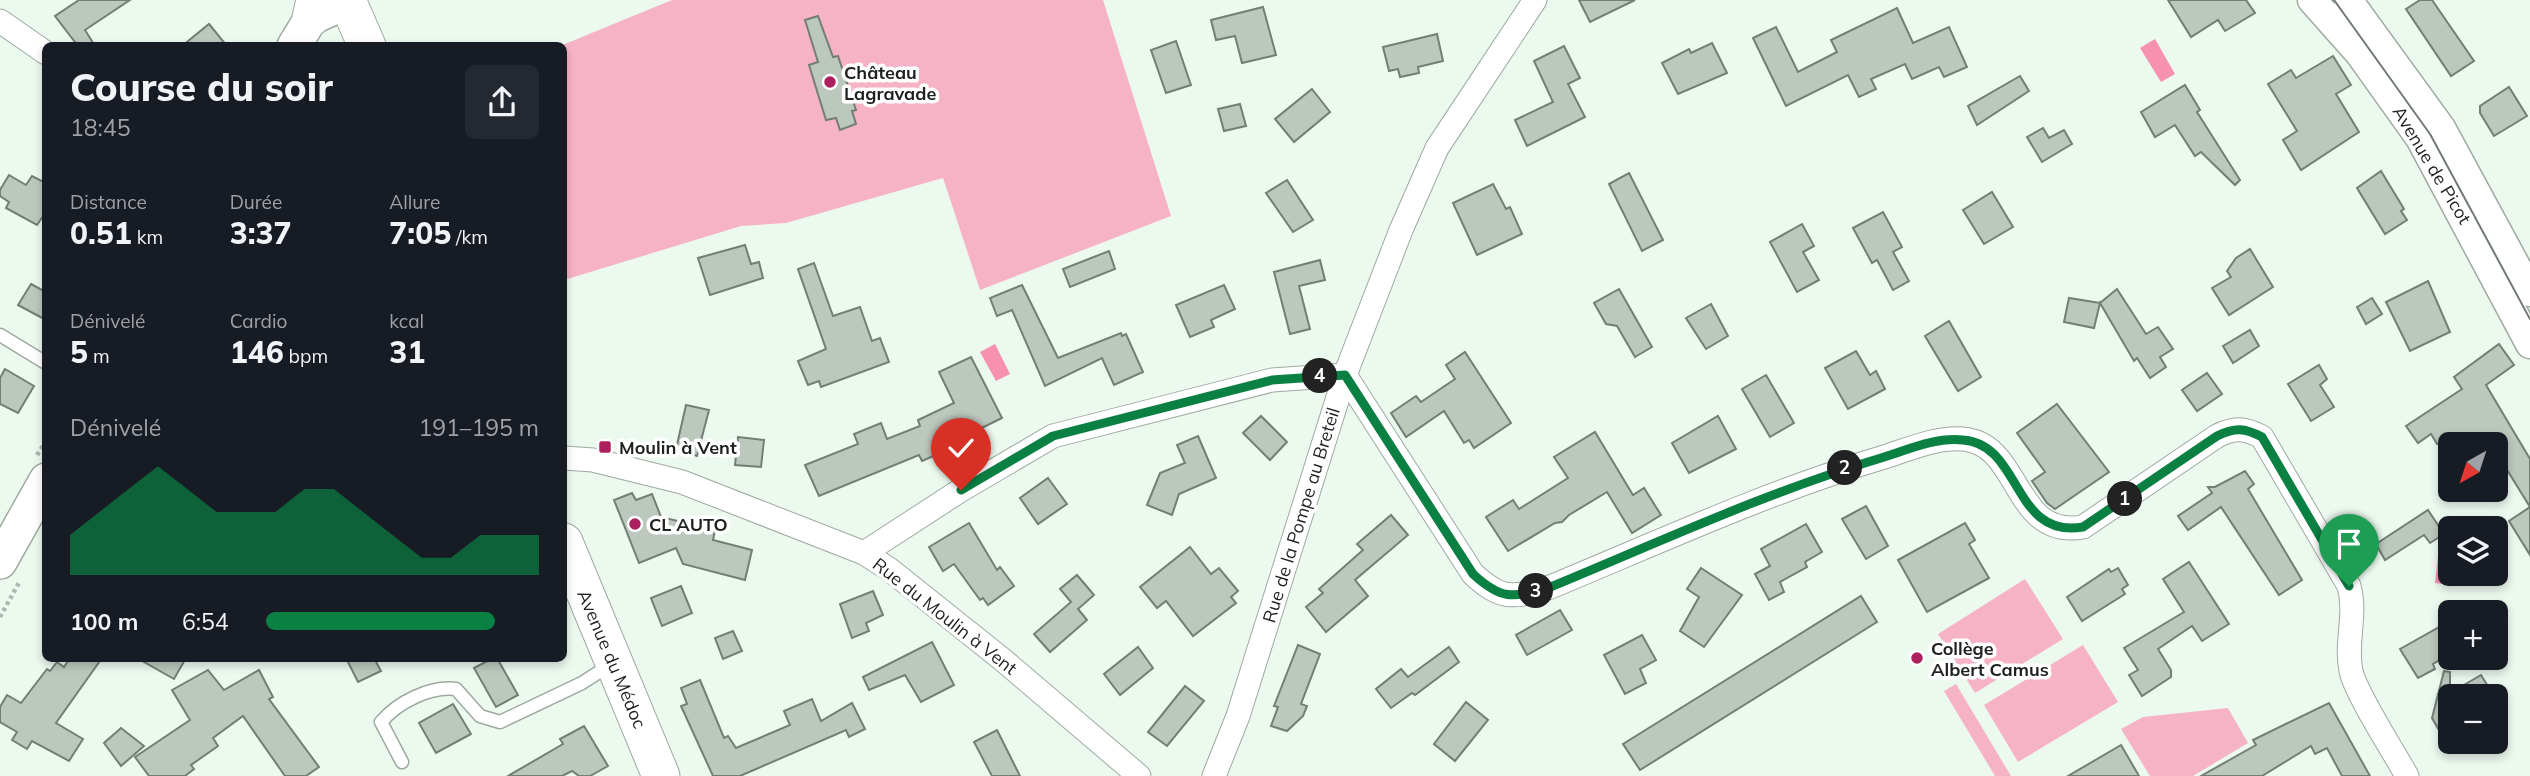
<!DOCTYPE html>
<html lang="fr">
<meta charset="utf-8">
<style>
body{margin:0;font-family:Mulish,sans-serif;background:#242831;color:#f1f3f6;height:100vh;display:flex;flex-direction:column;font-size:26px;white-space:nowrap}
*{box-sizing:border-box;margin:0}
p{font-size:23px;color:#9ea1a6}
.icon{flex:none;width:38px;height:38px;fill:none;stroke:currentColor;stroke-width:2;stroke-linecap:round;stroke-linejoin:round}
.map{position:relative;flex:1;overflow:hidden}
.side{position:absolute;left:42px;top:42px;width:525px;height:620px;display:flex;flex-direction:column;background:#171b24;border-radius:10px;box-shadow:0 4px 10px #0003}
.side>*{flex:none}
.needle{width:46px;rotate:219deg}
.controls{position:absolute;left:2438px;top:432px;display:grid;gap:14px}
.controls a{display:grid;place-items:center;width:70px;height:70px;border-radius:10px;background:#171b24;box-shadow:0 4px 10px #0003;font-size:35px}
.pin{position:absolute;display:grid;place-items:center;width:60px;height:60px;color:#fff;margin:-72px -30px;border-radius:50% 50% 50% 0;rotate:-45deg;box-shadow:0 0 7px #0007}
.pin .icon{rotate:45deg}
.km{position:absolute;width:35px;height:35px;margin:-18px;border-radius:50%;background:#222;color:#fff;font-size:19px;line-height:35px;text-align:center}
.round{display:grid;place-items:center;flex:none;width:74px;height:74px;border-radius:10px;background:#242831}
.head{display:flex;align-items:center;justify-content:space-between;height:119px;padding:0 28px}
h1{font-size:38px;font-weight:800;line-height:52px}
.figures{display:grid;grid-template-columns:repeat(3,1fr);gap:10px;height:119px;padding:7px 28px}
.figures div{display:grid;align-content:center}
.figures b{font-size:30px;font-weight:800}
.figures small{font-size:19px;font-weight:400}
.figures p{font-size:19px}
.chart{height:196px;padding:14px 28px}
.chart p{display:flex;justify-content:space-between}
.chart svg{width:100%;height:126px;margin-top:7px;fill:#0b8043;opacity:.7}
ul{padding:0 28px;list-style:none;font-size:23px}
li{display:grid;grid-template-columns:112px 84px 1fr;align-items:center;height:52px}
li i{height:18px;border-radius:9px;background:#0b8043}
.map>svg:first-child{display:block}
.green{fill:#f6b3c6}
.water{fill:#f691b1}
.building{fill:#bcc8be;stroke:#737e75;stroke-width:2}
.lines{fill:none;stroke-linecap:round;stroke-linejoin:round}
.service-casing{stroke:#9eaaa0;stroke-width:15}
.minor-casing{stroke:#9eaaa0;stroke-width:25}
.tertiary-casing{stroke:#9eaaa0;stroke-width:31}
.secondary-casing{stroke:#9eaaa0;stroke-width:36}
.primary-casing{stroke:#9eaaa0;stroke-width:39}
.path{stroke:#aeb8b0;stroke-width:4.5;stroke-dasharray:3.5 3.5;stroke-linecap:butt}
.service{stroke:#fff;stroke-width:12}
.minor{stroke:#fff;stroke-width:23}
.tertiary{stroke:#fff;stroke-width:28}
.secondary{stroke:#fff;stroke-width:33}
.primary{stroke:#fff;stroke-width:37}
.tram{stroke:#717a73;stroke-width:2}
.route-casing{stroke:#fff;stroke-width:14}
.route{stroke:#0b8043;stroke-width:9}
.poi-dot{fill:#ad205e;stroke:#fff;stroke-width:2.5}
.labels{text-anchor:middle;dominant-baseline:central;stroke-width:7;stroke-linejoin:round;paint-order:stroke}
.poi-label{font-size:18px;font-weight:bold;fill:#1d221e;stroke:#fff;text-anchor:start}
.street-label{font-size:18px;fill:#1d221e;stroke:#fff}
</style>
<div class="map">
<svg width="2530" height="776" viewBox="0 0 2530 776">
<rect width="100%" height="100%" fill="#ecf9ef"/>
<g class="green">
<path d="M672 0H1103L1171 216 980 290 943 178 786 223 741 226 564 280V46H560Z"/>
<path d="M2025 579 2063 639 1975 693 1938 634Z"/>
<path d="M2083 645 2118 702 2018 762 1984 705Z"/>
<path d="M1956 684 2011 776H1995L1944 691Z"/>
<path d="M2228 708 2248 743 2193 776H2150L2121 729 2143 717Z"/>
</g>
<g class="water">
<path d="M2155 39 2175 74 2161 82 2140 48Z"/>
<path d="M995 344 1010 374 996 381 980 352Z"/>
<path d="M2439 547 2450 548 2453 585 2435 583Z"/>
</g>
<g class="building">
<path d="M79 0H130L85 30 95 46H78L55 16Z"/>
<path d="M1579 0H1635L1590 22Z"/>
<path d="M2168 0H2246L2255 13 2225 31 2218 20 2191 37Z"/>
<path d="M2420 0H2432L2474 61 2451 76 2406 9Z"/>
<path d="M1263 7 1276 55 1242 63 1235 36 1216 40 1211 20Z"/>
<path d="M1897 8 1913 43 1949 27 1967 67 1944 77 1939 67 1912 79 1905 64 1871 79 1876 89 1859 97 1848 75 1786 106 1753 38 1776 27 1798 72 1837 52 1831 40Z"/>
<path d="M818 16 833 57 838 56 856 110 852 111 856 124 840 130 836 118 826 120 809 65 818 62 805 20Z"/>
<path d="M209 24 227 46H182Z"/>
<path d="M1437 34 1443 61 1418 67 1419 73 1400 77 1398 69 1389 71 1383 47Z"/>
<path d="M1176 41 1191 85 1166 93 1151 50Z"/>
<path d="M1712 43 1727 73 1678 94 1662 63 1689 49 1691 53Z"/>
<path d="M1564 46 1580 78 1568 84 1585 117 1527 146 1515 120 1553 102 1534 61Z"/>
<path d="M2333 56 2351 85 2336 94 2359 132 2301 170 2283 140 2297 131 2268 84 2291 70 2296 78Z"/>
<path d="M2020 76 2029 91 1977 125 1968 106Z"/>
<path d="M2185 85 2200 110 2197 112 2240 180 2235 185 2201 152 2195 156 2175 125 2155 137 2141 112Z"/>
<path d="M2509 87 2527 116 2494 136 2480 113V106Z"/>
<path d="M1312 89 1330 112 1294 142 1275 119Z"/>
<path d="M1240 104 1246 126 1224 131 1218 109Z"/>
<path d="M2043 128 2049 138 2064 130 2072 144 2042 162 2027 137Z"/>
<path d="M2381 171 2404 209 2401 211 2407 220 2385 234 2357 188Z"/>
<path d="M1629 173 1663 240 1642 251 1609 184Z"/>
<path d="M9 175 26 185 32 176 46 183V212L37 225 6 208 9 202 0 196V190Z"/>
<path d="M1287 180 1313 220 1293 232 1266 193Z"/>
<path d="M1493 184 1506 209 1510 207 1522 234 1477 255 1453 203Z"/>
<path d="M1992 192 2013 227 1984 244 1963 210Z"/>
<path d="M1883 212 1902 247 1893 252 1909 281 1893 290 1877 260 1872 263 1853 228Z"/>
<path d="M1802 224 1814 246 1803 252 1819 280 1797 292 1770 242Z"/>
<path d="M745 245 751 264 759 262 763 278 710 295 698 258Z"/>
<path d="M2250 249 2273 287 2229 315 2212 288 2231 277 2227 271 2236 258Z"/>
<path d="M1109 251 1115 269 1070 287 1063 269Z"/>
<path d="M1320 260 1325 280 1299 286 1310 329 1290 334 1274 272Z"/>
<path d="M814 263 833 316 860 307 872 341 880 338 889 362 821 387 819 381 808 385 798 361 826 349 798 269Z"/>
<path d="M2428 281 2450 332 2410 351 2386 302Z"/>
<path d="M31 284 46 292V320L18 305Z"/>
<path d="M1022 285 1058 358 1121 333 1122 336 1126 334 1143 372 1114 385 1102 358 1045 386 1012 310 997 316 990 298Z"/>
<path d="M1224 285 1235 309 1211 320 1214 327 1190 337 1176 305Z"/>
<path d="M1619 289 1652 347 1635 357 1617 326 1606 324 1594 303Z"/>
<path d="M2117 289 2146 334 2158 327 2173 349 2160 357 2166 367 2150 378 2137 358 2134 361 2100 303 2094 328 2064 322 2069 298 2100 303Z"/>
<path d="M2372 298 2382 314 2366 324 2357 307Z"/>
<path d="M1711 304 1728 336 1706 349 1686 318Z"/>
<path d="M1949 321 1981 377 1958 391 1925 336Z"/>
<path d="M2250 330 2259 346 2233 363 2223 346Z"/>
<path d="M2499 344 2514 365 2486 385 2530 459V507L2496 452V444H2437L2431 434 2418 443 2406 426 2462 389 2454 377Z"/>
<path d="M1856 351 1870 375 1876 371 1885 389 1848 409 1825 368Z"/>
<path d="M1465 352 1511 423 1474 448 1469 440 1464 443 1444 411 1406 437 1391 413 1416 396 1421 402 1455 379 1446 365Z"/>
<path d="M971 357 1002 418 953 442 955 447 922 461 919 455 819 496 805 465 858 444 854 434 881 423 887 439 920 426 918 420 954 403 939 372Z"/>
<path d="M2319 365 2327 379 2320 385 2334 407 2311 421 2288 384Z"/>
<path d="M5 369 34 386 18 413 0 404V378Z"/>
<path d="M2207 373 2222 394 2197 411 2182 390Z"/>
<path d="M1766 375 1794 423 1770 437 1742 389Z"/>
<path d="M2057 404 2109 472 2055 509 2047 503 2032 481 2045 472 2017 433Z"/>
<path d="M686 405 709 410 697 456 676 449Z"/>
<path d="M1261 416 1287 442 1270 460 1243 433Z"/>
<path d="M1718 416 1736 449 1689 473 1672 443Z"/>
<path d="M1595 432 1633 495 1644 488 1661 515 1632 533 1607 492 1569 515 1562 522 1555 523 1508 551 1486 517 1513 500 1519 509 1568 478 1554 457Z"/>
<path d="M1198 436 1216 478 1179 494 1172 515 1147 505 1160 473 1185 463 1177 445Z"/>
<path d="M738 437 764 440 761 467 735 465Z"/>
<path d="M2245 471 2254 484 2248 489 2302 580 2279 595 2221 507 2188 530 2178 516 2212 493 2208 487H2215Z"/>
<path d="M1048 478 1067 504 1038 524 1020 498Z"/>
<path d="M632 493 636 500 652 494 661 517 715 530 713 540 752 550 745 580 683 564 676 548 639 563 614 500Z"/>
<path d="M1866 506 1888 546 1866 559 1842 519Z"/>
<path d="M2530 507V555L2509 521Z"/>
<path d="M2428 510 2444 534 2430 543 2424 535 2385 560 2376 544Z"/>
<path d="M1391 515 1408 535 1355 580 1368 596 1326 632 1306 607 1323 593 1319 589 1363 550 1357 544Z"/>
<path d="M969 523 997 570 1000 567 1014 586 988 605 983 598 980 600 954 564 943 571 929 547Z"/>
<path d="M1965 523 1975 540 1969 544 1989 578 1927 612 1898 560Z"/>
<path d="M1806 524 1822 552 1805 562 1807 567 1780 582 1784 592 1769 600 1755 574 1770 566 1761 549Z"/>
<path d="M1190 547 1211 574 1219 568 1238 591 1231 597 1236 603 1193 636 1166 601 1157 608 1140 587Z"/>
<path d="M2189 562 2229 624 2202 641 2192 626 2158 649 2171 670V677L2142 696 2129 675 2138 670 2124 648 2184 612 2163 579Z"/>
<path d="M1701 568 1742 595 1704 647 1680 631 1699 597 1687 589Z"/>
<path d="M2118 568 2128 585 2122 589 2125 594 2082 621 2067 597 2109 569 2111 572Z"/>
<path d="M1077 575 1094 595 1078 609 1087 620 1050 652 1034 634 1071 602 1060 589Z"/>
<path d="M681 586 692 613 662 626 651 598Z"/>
<path d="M873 591 883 615 866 623 869 631 852 638 840 604Z"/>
<path d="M1861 596 1877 622 1640 770 1623 744Z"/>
<path d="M1560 610 1572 630 1527 655 1516 635Z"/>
<path d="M2450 621V654L2433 664 2435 669 2418 678 2400 649Z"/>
<path d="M733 631 742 651 723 659 715 638Z"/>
<path d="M1642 635 1656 660 1640 669 1646 683 1625 694 1604 655Z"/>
<path d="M932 642 954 685 921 702 905 675 869 690 863 677Z"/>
<path d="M1298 645 1320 654 1301 704 1307 706 1303 716 1287 731 1271 726 1278 707 1274 706Z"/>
<path d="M1138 647 1153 668 1120 695 1104 674Z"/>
<path d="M1449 647 1459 662 1415 695 1412 693 1391 708 1376 689 1401 669 1408 677Z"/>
<path d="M70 658H102L56 723 83 739 69 761 32 741 27 749 12 740 17 732 0 722V707L7 695 21 703 47 669 50 671 57 662 64 667Z"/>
<path d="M137 658H186L174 679Z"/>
<path d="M346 658H374L381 671 358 682Z"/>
<path d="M493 658H497L518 695 496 707 474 668Z"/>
<path d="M208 670 224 690 259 670 273 697 269 699 319 767 306 776H285L243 716 213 738 218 746 191 765 194 769 185 776H149L135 757 190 720 172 690Z"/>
<path d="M2444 671 2450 672V693L2481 675 2494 696H2450V749L2432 718Z"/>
<path d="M700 680 724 738 728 736 736 748 790 725 784 711 812 699 821 721 852 703 865 729 849 737 846 730 740 776H713L681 706 687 704 681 688Z"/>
<path d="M1185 686 1204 701 1167 746 1148 732Z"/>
<path d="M1466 702 1488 720 1455 761 1434 744Z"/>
<path d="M2329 703 2370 776H2342L2327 748 2315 754 2311 746 2262 776H2201L2256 745 2253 740Z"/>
<path d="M453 704 471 734 436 753 419 723Z"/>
<path d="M584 726 608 766 590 776H579L572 771 562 776H508L563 744 560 739Z"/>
<path d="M121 728 144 746 121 766 104 743Z"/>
<path d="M997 730 1020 776H992L974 742Z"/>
<path d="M2121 745 2139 776H2068Z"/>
</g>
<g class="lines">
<g class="service-casing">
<g id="service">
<path d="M0 335 46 363"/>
<path d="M402 762 381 722C398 702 430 686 456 689L480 716 500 722 582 683 610 665"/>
</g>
</g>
<g class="minor-casing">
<g id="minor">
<path d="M0 21 46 53"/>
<path d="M564 458 593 460 682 482 864 553 889 569 1003 660 1139 776"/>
<path d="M864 553 961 490 1053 436 1272 380 1345 375 1473 574C1501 600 1512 598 1548 588 1657 543 1767 492 1881 458 1907 450 1935 437 1963 439 2022 444 2012 539 2083 527L2217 436C2235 427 2245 428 2262 437L2349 586C2357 615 2345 642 2351 671 2356 694 2394 752 2407 776"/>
<path d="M1214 776 1238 716 1345 375 1401 230 1437 148 1535 0"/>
</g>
</g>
<g class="tertiary-casing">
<g id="tertiary">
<path d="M2312 0 2360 54 2420 138 2530 344"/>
<path d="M2348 0 2441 128 2530 292"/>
</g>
</g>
<g class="secondary-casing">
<g id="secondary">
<path d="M294 46 311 18 336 7"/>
<path d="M0 562 46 480"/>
</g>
</g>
<g class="primary-casing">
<g id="primary">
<path d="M347 0 367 46"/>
<path d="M311 18 315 0"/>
<path d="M564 542 661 776"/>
</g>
</g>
<g class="path">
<path d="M37 455 46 441"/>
<path d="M0 617 20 581"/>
</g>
<use href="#service" class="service"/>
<use href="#minor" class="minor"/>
<use href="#tertiary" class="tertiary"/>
<use href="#secondary" class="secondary"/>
<use href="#primary" class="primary"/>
<path class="tram" d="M2334 0 2430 134 2530 319"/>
</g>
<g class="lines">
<g class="route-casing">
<path id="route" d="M961 490 1053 436 1272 380 1345 375 1473 574C1501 600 1512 598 1548 588 1657 543 1767 492 1881 458 1907 450 1935 437 1963 440 2022 444 2012 539 2083 527L2217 436C2235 427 2245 428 2262 437L2349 586"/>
</g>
<use href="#route" class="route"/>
</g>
<g class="poi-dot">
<circle cx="830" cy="82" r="7"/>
<rect x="598" y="440" width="14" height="14" rx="3.5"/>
<circle cx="635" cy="524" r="7"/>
<circle cx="1917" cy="658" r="7"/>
</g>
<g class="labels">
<g class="poi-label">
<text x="844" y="72">Château<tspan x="844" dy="21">Lagravade</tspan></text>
<text x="619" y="447">Moulin à Vent</text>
<text x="649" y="524">CL AUTO</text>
<text x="1931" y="648">Collège<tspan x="1931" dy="21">Albert Camus</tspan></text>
</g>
<g class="street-label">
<text transform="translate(2432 165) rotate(59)">Avenue de Picot</text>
<text transform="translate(1301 515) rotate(-73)">Rue de la Pompe au Breteil</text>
<text transform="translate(945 616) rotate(38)">Rue du Moulin à Vent</text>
<text transform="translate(612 659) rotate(67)">Avenue du Médoc</text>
</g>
</g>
</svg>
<div class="controls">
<a><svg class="needle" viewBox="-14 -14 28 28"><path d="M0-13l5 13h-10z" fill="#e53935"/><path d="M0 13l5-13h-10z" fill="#9ea1a6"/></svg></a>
<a><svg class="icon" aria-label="layers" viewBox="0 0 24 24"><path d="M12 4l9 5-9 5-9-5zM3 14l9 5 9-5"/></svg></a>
<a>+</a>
<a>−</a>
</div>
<div class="pin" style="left:2349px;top:586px;background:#1e9e55"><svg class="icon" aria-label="arrive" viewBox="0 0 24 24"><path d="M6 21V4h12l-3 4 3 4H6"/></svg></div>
<div class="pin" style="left:961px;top:490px;background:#d93025"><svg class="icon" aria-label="check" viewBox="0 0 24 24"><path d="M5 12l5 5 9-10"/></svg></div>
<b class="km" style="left:2125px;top:499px">1</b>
<b class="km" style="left:1845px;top:468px">2</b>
<b class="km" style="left:1536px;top:591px">3</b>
<b class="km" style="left:1320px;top:376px">4</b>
<section class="side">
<div class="head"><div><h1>Course du soir</h1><p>18:45</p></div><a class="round"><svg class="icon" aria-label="share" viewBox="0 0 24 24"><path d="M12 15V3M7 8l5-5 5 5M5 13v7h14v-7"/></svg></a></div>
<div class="figures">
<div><p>Distance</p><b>0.51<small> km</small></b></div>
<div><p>Durée</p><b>3:37</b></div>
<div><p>Allure</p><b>7:05<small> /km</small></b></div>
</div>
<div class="figures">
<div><p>Dénivelé</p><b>5<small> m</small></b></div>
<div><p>Cardio</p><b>146<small> bpm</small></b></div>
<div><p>kcal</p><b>31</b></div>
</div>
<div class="chart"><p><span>Dénivelé</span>191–195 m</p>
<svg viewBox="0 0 160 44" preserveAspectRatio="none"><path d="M0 44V30L10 22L20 14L30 6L40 14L50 22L60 22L70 22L80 14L90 14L100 22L110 30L120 38L130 38L140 30L150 30L160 30V44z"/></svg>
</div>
<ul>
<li><b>100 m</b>6:54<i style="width:84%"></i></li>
</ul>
</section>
</div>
